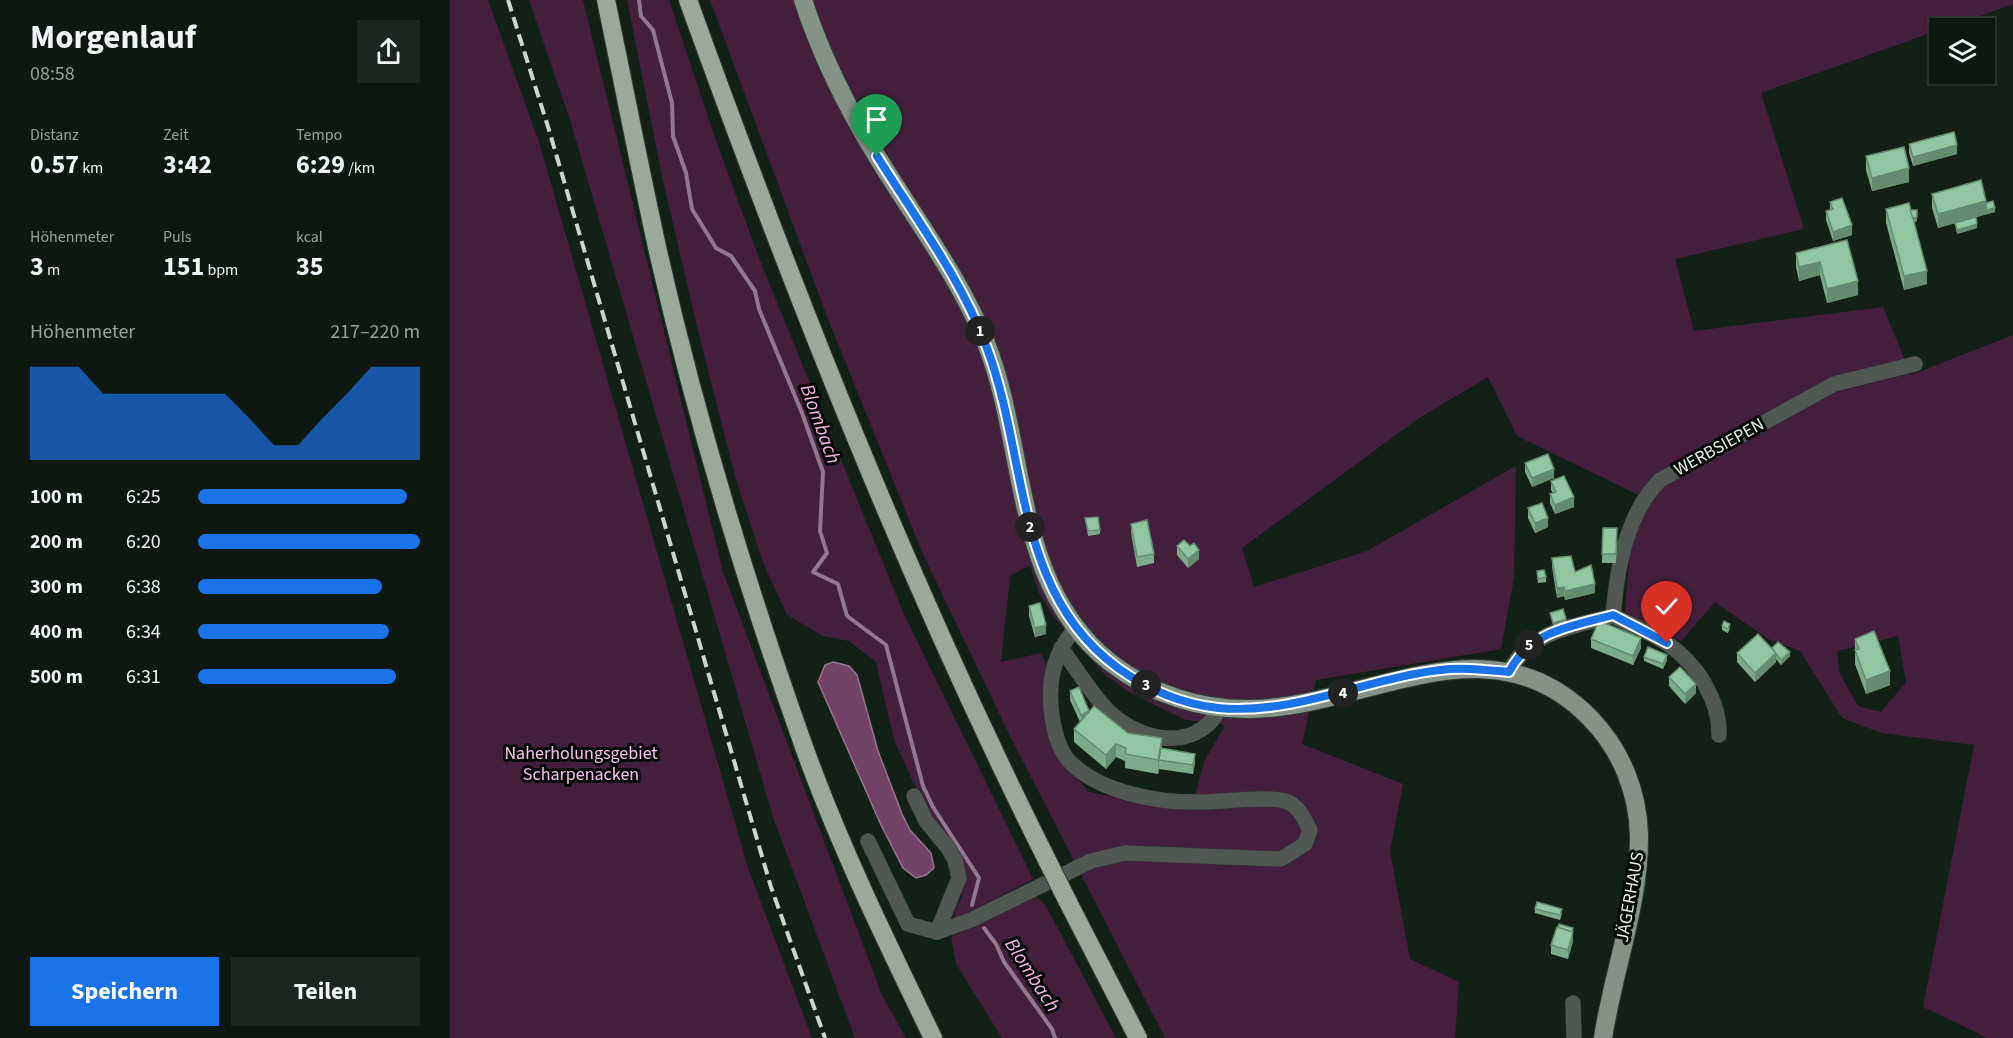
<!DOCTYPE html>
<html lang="de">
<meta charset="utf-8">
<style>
body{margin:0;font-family:"Source Sans 3",sans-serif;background:#1c251f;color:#f1f3f6;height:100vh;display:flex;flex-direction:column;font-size:22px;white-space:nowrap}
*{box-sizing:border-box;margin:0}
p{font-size:20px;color:#9ba09f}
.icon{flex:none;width:33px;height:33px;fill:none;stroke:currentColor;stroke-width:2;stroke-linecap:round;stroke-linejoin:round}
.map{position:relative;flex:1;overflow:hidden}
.panel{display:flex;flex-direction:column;background:#0e1811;width:450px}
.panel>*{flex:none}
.buttons{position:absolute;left:1479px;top:18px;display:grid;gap:12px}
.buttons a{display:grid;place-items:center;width:66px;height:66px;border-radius:0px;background:#0e1811;box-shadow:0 2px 4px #0004,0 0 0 2px #2e3731;font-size:30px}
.pin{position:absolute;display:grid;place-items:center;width:51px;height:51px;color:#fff;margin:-62px -26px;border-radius:50% 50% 50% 0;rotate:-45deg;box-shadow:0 0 6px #0007}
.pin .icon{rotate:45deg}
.km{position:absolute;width:30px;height:30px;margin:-15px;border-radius:50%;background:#222;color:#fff;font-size:16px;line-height:30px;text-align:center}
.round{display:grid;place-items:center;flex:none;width:63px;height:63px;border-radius:0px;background:#1c251f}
.head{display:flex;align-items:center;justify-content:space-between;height:102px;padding:0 30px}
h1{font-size:33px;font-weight:700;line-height:45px}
.metrics{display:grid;grid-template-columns:repeat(3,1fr);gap:9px;height:102px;padding:6px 30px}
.metrics div{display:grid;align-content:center}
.metrics b{font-size:26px;font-weight:700}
.metrics small{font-size:16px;font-weight:400}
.metrics p{font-size:16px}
.chart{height:168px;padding:12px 30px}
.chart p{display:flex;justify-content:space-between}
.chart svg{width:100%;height:108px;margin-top:6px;fill:#1a73e8;opacity:.7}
.cta{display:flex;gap:12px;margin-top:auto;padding:12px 30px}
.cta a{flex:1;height:69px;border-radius:0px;background:#1a73e8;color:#fff;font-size:24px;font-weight:700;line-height:69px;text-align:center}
.cta a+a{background:#1c251f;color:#f1f3f6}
ul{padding:0 30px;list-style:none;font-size:20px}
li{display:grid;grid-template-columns:96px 72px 1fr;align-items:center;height:45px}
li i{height:15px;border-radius:8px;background:#1a73e8}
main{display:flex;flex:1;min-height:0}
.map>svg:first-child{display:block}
.green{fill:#431f3c;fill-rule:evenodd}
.water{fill:#704367;stroke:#93778e;stroke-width:1.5}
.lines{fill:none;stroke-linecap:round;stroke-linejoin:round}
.stream{stroke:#93778e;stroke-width:4}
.minor-casing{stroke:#313d34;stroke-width:16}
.major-casing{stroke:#313d34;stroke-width:20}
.highway-casing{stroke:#313d34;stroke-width:20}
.minor{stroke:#515752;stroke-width:15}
.major{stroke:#859288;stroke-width:18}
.highway{stroke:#99aa9d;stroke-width:18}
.rail{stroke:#ccd6cf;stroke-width:4;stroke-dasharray:12 6;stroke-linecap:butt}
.highway-bridge-casing{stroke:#313d34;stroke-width:20;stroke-linecap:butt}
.highway-bridge{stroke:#99aa9d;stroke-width:18}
.wall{fill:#7cab8a}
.shaded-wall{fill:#658b70}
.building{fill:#90c7a0;stroke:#658b70;stroke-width:1.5}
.route-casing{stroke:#fff;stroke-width:12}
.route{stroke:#1a73e8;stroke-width:8}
.labels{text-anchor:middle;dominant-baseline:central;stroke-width:6;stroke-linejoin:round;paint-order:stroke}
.street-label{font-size:18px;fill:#e6efe9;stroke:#040805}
.park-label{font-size:18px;fill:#fac0ed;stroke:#040805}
.water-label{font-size:20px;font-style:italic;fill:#fbb3eb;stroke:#040805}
</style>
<main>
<section class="panel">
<div class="head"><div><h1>Morgenlauf</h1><p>08:58</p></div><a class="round"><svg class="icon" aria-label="share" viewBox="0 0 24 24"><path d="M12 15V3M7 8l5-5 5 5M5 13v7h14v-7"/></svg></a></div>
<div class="metrics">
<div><p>Distanz</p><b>0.57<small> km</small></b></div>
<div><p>Zeit</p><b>3:42</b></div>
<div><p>Tempo</p><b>6:29<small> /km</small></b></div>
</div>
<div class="metrics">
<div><p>Höhenmeter</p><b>3<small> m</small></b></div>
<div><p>Puls</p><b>151<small> bpm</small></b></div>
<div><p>kcal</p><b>35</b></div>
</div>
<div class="chart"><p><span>Höhenmeter</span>217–220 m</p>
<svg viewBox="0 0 160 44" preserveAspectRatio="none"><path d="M0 44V6L10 6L20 6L30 17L40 17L50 17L60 17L70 17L80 17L90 27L100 38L110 38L120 27L130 17L140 6L150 6L160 6V44z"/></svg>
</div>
<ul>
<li><b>100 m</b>6:25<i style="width:94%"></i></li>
<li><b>200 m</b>6:20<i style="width:100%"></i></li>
<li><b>300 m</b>6:38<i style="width:83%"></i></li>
<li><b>400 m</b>6:34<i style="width:86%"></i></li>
<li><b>500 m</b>6:31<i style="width:89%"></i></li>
</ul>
<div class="cta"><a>Speichern</a><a>Teilen</a></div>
</section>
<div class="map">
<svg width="1563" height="1038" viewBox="0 0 1563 1038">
<rect width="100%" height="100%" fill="#132017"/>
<g class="green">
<path d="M0 0H38L89 142 298 868 362 1038H0Z"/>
<path d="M79 0H133L273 572 432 995 456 1038H405L323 817 121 123Z"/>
<path d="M177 0H219L264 135 309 258 453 612 583 879 506 919 504 910 512 897V864L483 825 444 740 426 662 399 641 373 636 337 615 312 560 285 476 250 339 213 181Z"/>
<path d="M260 0H1563V4L1311 93 1354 229 1225 259 1244 331 1433 307 1461 375 1563 335V1038H1538L1473 1007 1524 745 1432 733 1392 718 1350 651 1318 639 1265 602 1231 641 1175 612 1180 545 1199 500 1067 436 1038 377 969 418 792 548 804 587 917 551 1066 466 1064 578 1051 649 866 680 852 744 953 784 940 851 960 959 1009 982 1005 1038H715L559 734 472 552 376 314ZM580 565 589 593 604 617 654 674 682 694 736 720 775 725 754 762 743 803 691 802 639 792 616 765 598 670 591 653 551 662 560 576ZM1448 636 1456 682 1431 712 1408 706 1389 672 1387 651Z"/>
<path d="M585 896 596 906 666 1038H552L506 964 501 937Z"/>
</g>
<path class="water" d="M383 662 399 666 407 675 428 751 452 814 460 830 481 853 484 868 476 875 466 878 453 868 431 825 368 682 375 665Z"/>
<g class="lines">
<g class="stream">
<path d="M189 0 191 16 203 30 222 103 223 136 236 173 242 209 266 248 281 256 305 291 309 309 352 413 373 472 370 531 377 553 363 572 388 584 397 616 436 645 473 786 483 807 529 878 522 905"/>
<path d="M534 928 546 944 554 962 602 1029 605 1038"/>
</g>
<g class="minor-casing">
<g id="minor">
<path d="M1163 616C1167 568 1176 515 1210 480L1384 384 1465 364"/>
<path d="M1163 616C1181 625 1201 632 1218 644 1246 663 1270 700 1269 735"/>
<path d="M611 648C624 666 637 686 651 703 681 740 745 757 770 708"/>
<path d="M1059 672C1080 631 1121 627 1163 616"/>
<path d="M464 796 476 821 498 848 505 860 509 878 487 932"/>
<path d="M418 841 458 924 487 932 521 920 641 861 675 853 831 859 855 844 860 830C854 819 850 808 838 802 821 795 771 802 750 802 709 803 652 793 621 763 607 749 603 727 601 708 598 677 605 651 626 628"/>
<path d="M1123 1003 1124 1038"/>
</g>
</g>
<g class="major-casing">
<path id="major" d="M353 0C371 55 397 108 428 158 465 219 509 276 536 343 578 449 562 586 661 663 701 694 750 710 801 709 918 707 1040 614 1141 719 1171 750 1188 792 1189 835 1190 903 1163 971 1153 1038"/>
</g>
<g class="highway-casing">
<g id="highway">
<path d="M156 0C173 82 189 165 207 247 245 416 296 584 354 747 390 847 437 943 483 1038"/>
<path d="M238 0C344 293 458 583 598 862"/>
<path d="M618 902 688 1038"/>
</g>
</g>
<use href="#minor" class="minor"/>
<use href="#major" class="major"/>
<use href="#highway" class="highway"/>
<path class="rail" d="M58 0 99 130 321 887 375 1038"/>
<g class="highway-bridge-casing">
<path id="highway-bridge" d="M598 862 618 902"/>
</g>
<use href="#highway-bridge" class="highway-bridge"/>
</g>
<g class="wall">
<path d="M1459 144 1507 154 1463 166 1459 153Z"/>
<path d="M1416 156 1459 182 1422 191 1416 170Z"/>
<path d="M1482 194 1536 203 1545 212 1526 217 1527 228 1507 234 1505 223 1488 228 1482 208Z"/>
<path d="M1380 202 1402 235 1383 241 1376 220V211L1380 210Z"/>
<path d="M1436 209 1467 210V221L1464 222 1477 284 1454 290 1436 223Z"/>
<path d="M1397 240 1408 295 1377 303 1370 275 1349 281 1346 267V253Z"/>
<path d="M1075 463 1104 478 1082 487 1075 472Z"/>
<path d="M1101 481 1124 507 1105 514 1100 503V494L1103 493 1101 490Z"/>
<path d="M1078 508 1098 527 1085 533 1078 518Z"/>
<path d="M635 518 650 530V534L638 536Z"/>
<path d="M681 524 704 554V563L687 567 681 533Z"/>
<path d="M1153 528H1167L1166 563H1152Z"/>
<path d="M727 546H740L749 559 738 568 727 555Z"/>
<path d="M1102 558 1125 572 1145 593 1115 600 1114 596 1107 598 1102 567Z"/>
<path d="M1087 571 1096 577V582L1088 583Z"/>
<path d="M579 606 596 634 585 637 579 616Z"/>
<path d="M1272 626 1280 628 1278 633 1272 630Z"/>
<path d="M1141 639 1191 648 1183 665 1141 648Z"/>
<path d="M1405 639 1440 685 1416 694 1405 664Z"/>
<path d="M1322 648 1340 656 1331 665 1326 659V662L1305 682 1287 662V653Z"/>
<path d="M1194 657 1217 660 1213 669 1194 661Z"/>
<path d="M1219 677 1246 693 1235 704 1219 686Z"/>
<path d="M620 691 639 711 678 733 745 763 743 774 709 769 708 774 675 768V761L666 757 656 769 624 742V729L630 722 620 700Z"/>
<path d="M1085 909 1112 913 1110 920 1085 913Z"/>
<path d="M1123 928V941L1118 959 1101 954V945Z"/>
</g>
<g class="shaded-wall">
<path d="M1507 145V154L1463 166V157Z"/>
<path d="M1459 168V182L1422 191V178Z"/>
<path d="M1536 201V210L1545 208V212L1488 228V214Z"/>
<path d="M1467 217V221L1460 223V218Z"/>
<path d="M1527 224V228L1507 234V230Z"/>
<path d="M1402 225V235L1383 241V232Z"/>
<path d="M1370 262V275L1349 281V267Z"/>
<path d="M1477 271V284L1454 290V276Z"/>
<path d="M1408 281V295L1377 303V289Z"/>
<path d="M1104 469V478L1082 487V478Z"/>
<path d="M1124 497V507L1105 514V505Z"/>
<path d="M1098 518V527L1085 533V523Z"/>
<path d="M749 550V559L738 568V559Z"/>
<path d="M1145 584V593L1115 600V591Z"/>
<path d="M1114 587V596L1107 598V588Z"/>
<path d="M1116 619V624L1103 627V623Z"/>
<path d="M596 625V634L585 637V628Z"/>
<path d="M1191 638V648L1183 665V656Z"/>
<path d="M1340 652V656L1331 665V660Z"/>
<path d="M1326 653V662L1305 682V673Z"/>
<path d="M1217 655V660L1213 669V664Z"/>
<path d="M1440 671V685L1416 694V680Z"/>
<path d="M1246 684V693L1235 704V694Z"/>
<path d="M639 711 631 724V715Z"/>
<path d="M712 738V752L709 760 708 774V760Z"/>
<path d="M666 744V757L656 769V755Z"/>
<path d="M745 754V763L743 774V765Z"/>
<path d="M1123 928V941L1118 959V950Z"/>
</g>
<g class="building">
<path d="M1504 132 1507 145 1463 157 1459 144Z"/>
<path d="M1454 147 1459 168 1422 178 1416 156Z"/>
<path d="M1531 180 1536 201 1488 214 1482 194Z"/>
<path d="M1392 198 1402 225 1383 232 1376 211 1383 209 1380 202Z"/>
<path d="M1543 201 1545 208 1536 210V203Z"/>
<path d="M1459 203 1477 271 1454 276 1436 209Z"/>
<path d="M1460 210H1467V217L1463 218Z"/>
<path d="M1526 217 1527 224 1507 230 1505 223Z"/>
<path d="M1397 240 1408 281 1377 289 1370 262 1349 267 1346 253Z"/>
<path d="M1098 454 1104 469 1082 478 1075 463Z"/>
<path d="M1114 476 1124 497 1105 505 1100 494 1106 492 1101 481Z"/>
<path d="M1092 503 1098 518 1085 523 1078 508Z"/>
<path d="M648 517 650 530 638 531 635 518Z"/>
<path d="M697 520 704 554 687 557 681 524Z"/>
<path d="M1153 528H1167L1166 554H1152Z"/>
<path d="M734 540 740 546 744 543 749 550 738 559 727 546Z"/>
<path d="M1121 556 1125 572 1141 565 1145 584 1115 591 1114 587 1107 588 1102 558Z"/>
<path d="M1094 570 1096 577 1088 579 1087 571Z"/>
<path d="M590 603 596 625 585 628 579 606Z"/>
<path d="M1113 609 1116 619 1103 623 1100 613Z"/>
<path d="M1149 621 1191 638 1183 656 1141 639Z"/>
<path d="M1274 621 1280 624 1278 629 1272 626Z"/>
<path d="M1424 631 1440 671 1416 680 1405 650 1409 649 1405 639Z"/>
<path d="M1308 634 1326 653 1305 673 1287 653Z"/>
<path d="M1328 642 1340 652 1331 660 1322 648Z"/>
<path d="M1198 647 1217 655 1213 664 1194 657Z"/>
<path d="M1230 667 1246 684 1235 694 1219 677Z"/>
<path d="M629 687 639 711 631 715 620 691Z"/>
<path d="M644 706 678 733 712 738 708 760 675 754 676 748 666 744 656 755 624 729Z"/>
<path d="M711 748 745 754 743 765 709 760Z"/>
<path d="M1087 902 1112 909 1110 915 1085 909Z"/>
<path d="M1109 924 1123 928 1122 932 1108 928Z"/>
<path d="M1107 927 1123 932 1118 950 1101 945Z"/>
</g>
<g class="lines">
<g class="route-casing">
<path id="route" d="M427 156C466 219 511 278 537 348 578 457 564 593 668 668 697 689 732 704 768 708 846 715 914 679 990 670 1013 667 1036 670 1059 672 1081 630 1120 627 1163 615L1217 643"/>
</g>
<use href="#route" class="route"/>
</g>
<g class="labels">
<g class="street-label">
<text transform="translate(1269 447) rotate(-29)">WERBSIEPEN</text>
<text transform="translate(1180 897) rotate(-80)">JÄGERHAUS</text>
</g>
<g class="park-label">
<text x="131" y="753">Naherholungsgebiet<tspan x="131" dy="21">Scharpenacken</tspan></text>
</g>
<g class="water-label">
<text transform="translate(370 424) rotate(70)">Blombach</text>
<text transform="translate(582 975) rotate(57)">Blombach</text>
</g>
</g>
</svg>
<div class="buttons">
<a><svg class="icon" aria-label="layers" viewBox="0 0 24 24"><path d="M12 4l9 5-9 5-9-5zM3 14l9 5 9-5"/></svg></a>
</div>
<div class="pin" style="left:427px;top:156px;background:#1e9e55"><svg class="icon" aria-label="arrive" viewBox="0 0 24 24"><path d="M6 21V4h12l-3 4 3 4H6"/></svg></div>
<div class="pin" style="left:1217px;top:643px;background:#d93025"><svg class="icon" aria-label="check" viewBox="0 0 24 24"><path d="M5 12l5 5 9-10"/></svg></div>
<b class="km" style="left:530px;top:331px">1</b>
<b class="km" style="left:580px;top:527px">2</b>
<b class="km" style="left:696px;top:685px">3</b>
<b class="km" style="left:893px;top:693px">4</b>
<b class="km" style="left:1079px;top:645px">5</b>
</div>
</main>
